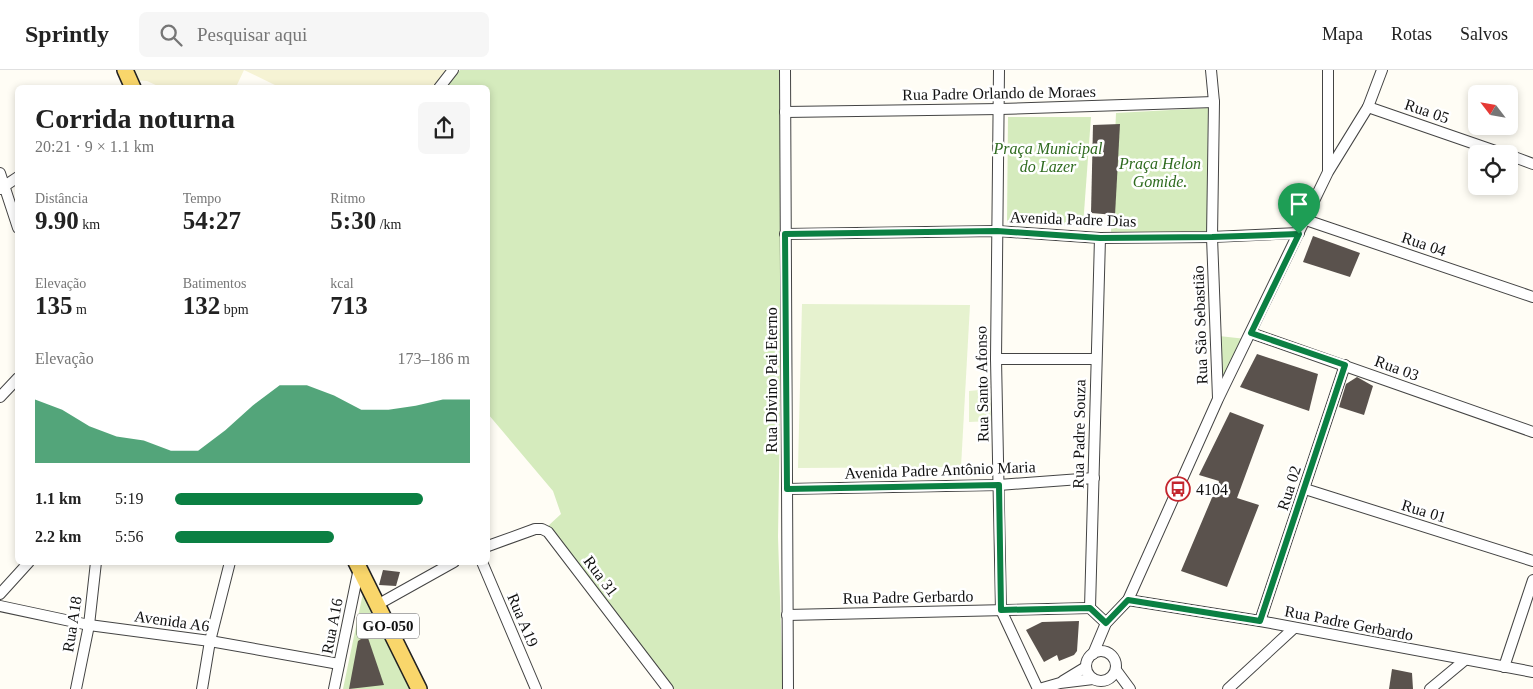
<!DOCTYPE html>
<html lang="pt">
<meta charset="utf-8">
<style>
body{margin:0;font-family:Georgia,serif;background:#f6f6f6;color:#222;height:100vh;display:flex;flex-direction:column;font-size:19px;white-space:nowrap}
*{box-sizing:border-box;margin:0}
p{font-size:16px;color:#767676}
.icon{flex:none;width:28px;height:28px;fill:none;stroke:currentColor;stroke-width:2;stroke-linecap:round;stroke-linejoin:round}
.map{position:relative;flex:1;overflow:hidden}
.drawer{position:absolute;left:15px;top:15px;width:475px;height:480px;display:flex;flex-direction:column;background:#fff;border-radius:8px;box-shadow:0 2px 8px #0003}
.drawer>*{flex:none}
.needle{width:32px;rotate:301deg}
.tools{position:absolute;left:1468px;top:15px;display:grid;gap:10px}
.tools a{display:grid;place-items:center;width:50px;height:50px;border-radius:8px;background:#fff;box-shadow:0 2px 8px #0003;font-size:25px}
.pin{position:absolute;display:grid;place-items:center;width:42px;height:42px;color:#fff;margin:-51px -21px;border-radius:50% 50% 50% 0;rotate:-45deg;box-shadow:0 0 5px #0007}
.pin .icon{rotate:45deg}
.round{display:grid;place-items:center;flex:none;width:52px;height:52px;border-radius:8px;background:#f6f6f6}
.head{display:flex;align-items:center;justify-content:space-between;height:85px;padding:0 20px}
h1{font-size:28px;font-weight:700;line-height:38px}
.figures{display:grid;grid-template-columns:repeat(3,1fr);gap:8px;height:85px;padding:5px 20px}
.figures div{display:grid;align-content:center}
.figures b{font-size:25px;font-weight:700}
.figures small{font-size:14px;font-weight:400}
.figures p{font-size:14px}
.chart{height:140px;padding:10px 20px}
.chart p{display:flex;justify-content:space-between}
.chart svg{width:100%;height:90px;margin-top:5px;fill:#0b8043;opacity:.7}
ul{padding:0 20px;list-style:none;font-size:16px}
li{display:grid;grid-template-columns:80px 60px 1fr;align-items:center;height:38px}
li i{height:12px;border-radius:6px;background:#0b8043}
header{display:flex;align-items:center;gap:30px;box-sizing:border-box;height:70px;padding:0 25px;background:#fff;border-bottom:1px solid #e0e0e0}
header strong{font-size:24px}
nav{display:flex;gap:28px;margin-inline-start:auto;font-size:18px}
.search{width:350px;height:45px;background:#f6f6f6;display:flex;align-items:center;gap:12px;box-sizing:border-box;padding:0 18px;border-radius:8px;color:#767676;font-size:19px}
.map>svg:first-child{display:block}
.farmland{fill:#f6f3d4}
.green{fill:#d5ebbd}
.pitch{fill:#e6f2cf}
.building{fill:#5a524d}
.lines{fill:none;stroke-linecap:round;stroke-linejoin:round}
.street-casing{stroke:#444;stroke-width:12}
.primary-casing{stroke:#222;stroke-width:18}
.street{stroke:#fff;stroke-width:10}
.primary{stroke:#f9d66b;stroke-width:15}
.route-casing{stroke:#fff;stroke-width:10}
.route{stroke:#0b8043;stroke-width:6}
.labels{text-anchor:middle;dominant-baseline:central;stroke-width:5;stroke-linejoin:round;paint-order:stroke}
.shield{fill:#fff;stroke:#585858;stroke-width:1}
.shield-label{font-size:15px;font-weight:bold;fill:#111}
.street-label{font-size:16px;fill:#111;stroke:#fff}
.park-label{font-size:16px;font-style:italic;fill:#2f6b1f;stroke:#fff}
.poi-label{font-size:16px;fill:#111;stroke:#fff;text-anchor:start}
</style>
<header>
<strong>Sprintly</strong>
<div class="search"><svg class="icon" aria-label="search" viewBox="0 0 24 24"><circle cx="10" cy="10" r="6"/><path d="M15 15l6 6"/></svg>Pesquisar aqui</div>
<nav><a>Mapa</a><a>Rotas</a><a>Salvos</a></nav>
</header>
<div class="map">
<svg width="1533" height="619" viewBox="0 0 1533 619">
<rect width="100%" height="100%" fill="#fffdf5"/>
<path class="farmland" d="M128 0H449L435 18 279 17 244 0 236 17H160L147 11 133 10Z"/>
<g class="green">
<path d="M460 0H781L783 164 778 467 783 619H674L548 456 561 444 553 421 488 344V18H446Z"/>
<path d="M1208 38 1207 163 1111 162 1116 43Z"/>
<path d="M1008 47H1091L1083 156 1007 153Z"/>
<path d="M1219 266 1246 269 1225 308 1220 305Z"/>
<path d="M363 523 414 619H343Z"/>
</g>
<g class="pitch">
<path d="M802 234 970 235 961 397 798 398Z"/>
<path d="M990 319 991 351 969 352V321Z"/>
</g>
<g class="building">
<path d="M1120 54 1115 145 1091 143 1093 55Z"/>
<path d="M1313 166 1360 183 1350 207 1303 192Z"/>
<path d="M1257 284 1318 304 1309 341 1240 317Z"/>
<path d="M1357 307 1373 316 1364 345 1339 337 1346 314Z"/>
<path d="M1230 342 1264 355 1237 428 1259 435 1227 517 1181 501 1219 411 1199 405Z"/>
<path d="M383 500 400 502 396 516 379 515Z"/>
<path d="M1079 551 1077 581 1074 585 1059 591 1057 585 1044 592 1026 560 1042 552Z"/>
<path d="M367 565 384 615 349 619 358 571Z"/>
<path d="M1392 599 1412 603 1413 619H1389Z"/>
</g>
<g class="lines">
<g class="street-casing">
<g id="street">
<path d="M785 0 788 619"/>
<path d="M999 0 996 289 1001 540 1038 619"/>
<path d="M1211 0 1214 32 1212 167 1218 328"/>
<path d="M1328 0V101"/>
<path d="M439 18 453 0"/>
<path d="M1368 37 1504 84"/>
<path d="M785 42 1000 39 1214 32"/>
<path d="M1509 85 1533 94"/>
<path d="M0 103 18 158"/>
<path d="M0 119 18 107"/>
<path d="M1306 150 1533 227"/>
<path d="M785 164 997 161 1100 168 1212 167 1299 163"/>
<path d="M1100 168 1090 538 1106 553"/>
<path d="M1251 263 1533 362"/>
<path d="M996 289H1096"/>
<path d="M0 327 18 308"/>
<path d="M787 419 999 415 1094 408"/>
<path d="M1305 419 1533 491"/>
<path d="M488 476 535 459H542L548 462 668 619"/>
<path d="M482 492 536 619"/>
<path d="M0 524 29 492"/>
<path d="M1128 530 1260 551 1533 602"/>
<path d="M377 535 454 492"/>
<path d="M0 536 89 555 210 571 339 594"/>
<path d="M787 545 1090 538"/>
<path d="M1260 551 1345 295"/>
<circle cx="1101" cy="596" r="15"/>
<path d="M1093 584 1106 553 1128 530 1218 329 1328 102 1368 37 1382 0"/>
<path d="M1504 597 1533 510"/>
<path d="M1116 600 1130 619"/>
<path d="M1063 611 1086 597"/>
<path d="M76 619 89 555 96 492"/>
<path d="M202 619 210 571 230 492"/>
<path d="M334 619 359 498"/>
<path d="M1039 619 1060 613 1093 609"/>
<path d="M1228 619 1294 558"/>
<path d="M1430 619 1465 590"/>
</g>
</g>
<g class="primary-casing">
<g id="primary">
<path d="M125 0 133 18"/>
<path d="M356 492 419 619"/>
</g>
</g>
<use href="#street" class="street"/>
<use href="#primary" class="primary"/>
</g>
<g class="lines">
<g class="route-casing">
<path id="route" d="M997 161 1100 168 1212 167 1299 164 1251 263 1345 295 1260 551 1128 530 1106 553 1090 538 1001 540 999 415 787 419 785 164Z"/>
</g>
<use href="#route" class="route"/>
</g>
<defs>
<g id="bus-ring" transform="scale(1.25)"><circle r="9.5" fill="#fff" stroke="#c4262e" stroke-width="1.5"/><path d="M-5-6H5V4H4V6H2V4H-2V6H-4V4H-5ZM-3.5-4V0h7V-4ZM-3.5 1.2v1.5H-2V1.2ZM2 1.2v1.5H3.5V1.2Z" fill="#c4262e"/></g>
</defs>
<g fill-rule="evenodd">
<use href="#bus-ring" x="1178" y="419"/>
</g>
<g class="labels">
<rect class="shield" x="357" y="543.5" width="62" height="25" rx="4"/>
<g class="shield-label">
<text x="388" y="556">GO-050</text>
</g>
<g class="street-label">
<text transform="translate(999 23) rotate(-1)">Rua Padre Orlando de Moraes</text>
<text transform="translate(1427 41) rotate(19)">Rua 05</text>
<text transform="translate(1073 149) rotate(2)">Avenida Padre Dias</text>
<text transform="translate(1424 174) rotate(19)">Rua 04</text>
<text transform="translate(1200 255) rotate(-92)">Rua São Sebastião</text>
<text transform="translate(1397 298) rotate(20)">Rua 03</text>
<text transform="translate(771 310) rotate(-90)">Rua Divino Pai Eterno</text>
<text transform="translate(982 314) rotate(-91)">Rua Santo Afonso</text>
<text transform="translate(1079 364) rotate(-89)">Rua Padre Souza</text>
<text transform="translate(940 400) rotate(-2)">Avenida Padre Antônio Maria</text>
<text transform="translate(1289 418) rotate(-72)">Rua 02</text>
<text transform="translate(1424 441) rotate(17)">Rua 01</text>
<text transform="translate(601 506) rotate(53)">Rua 31</text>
<text transform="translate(908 527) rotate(-1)">Rua Padre Gerbardo</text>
<text transform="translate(523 550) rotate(67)">Rua A19</text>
<text transform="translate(172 551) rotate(8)">Avenida A6</text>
<text transform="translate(1349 553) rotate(11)">Rua Padre Gerbardo</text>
<text transform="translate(72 554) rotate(-81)">Rua A18</text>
<text transform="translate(332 556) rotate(-79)">Rua A16</text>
</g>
<g class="park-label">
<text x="1048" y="78">Praça Municipal<tspan x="1048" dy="18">do Lazer</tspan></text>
<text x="1160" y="93">Praça Helon<tspan x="1160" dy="18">Gomide.</tspan></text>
</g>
<g class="poi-label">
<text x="1196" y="419">4104</text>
</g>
</g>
</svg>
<div class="tools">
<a><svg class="needle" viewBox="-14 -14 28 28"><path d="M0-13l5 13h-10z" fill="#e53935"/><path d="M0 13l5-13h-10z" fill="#767676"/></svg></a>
<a><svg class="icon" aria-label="locate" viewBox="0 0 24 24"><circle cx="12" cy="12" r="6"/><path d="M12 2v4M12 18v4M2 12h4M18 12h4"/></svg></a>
</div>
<div class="pin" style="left:1299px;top:164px;background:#1e9e55"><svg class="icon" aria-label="arrive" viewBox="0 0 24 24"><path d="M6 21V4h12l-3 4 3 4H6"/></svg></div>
<section class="drawer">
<div class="head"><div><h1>Corrida noturna</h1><p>20:21 · 9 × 1.1 km</p></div><a class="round"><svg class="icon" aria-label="share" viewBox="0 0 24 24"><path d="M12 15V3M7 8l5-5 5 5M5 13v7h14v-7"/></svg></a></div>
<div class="figures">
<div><p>Distância</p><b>9.90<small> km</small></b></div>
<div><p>Tempo</p><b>54:27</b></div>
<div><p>Ritmo</p><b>5:30<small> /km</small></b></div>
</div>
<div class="figures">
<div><p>Elevação</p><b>135<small> m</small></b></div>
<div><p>Batimentos</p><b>132<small> bpm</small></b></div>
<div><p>kcal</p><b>713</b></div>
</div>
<div class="chart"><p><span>Elevação</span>173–186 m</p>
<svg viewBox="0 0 160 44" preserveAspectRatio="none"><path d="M0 44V13L10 18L20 26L30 31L40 33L50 38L60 38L70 28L80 16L90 6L100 6L110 11L120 18L130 18L140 16L150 13L160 13V44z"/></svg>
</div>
<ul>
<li><b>1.1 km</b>5:19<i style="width:84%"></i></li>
<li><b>2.2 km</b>5:56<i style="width:54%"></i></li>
</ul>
</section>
</div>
